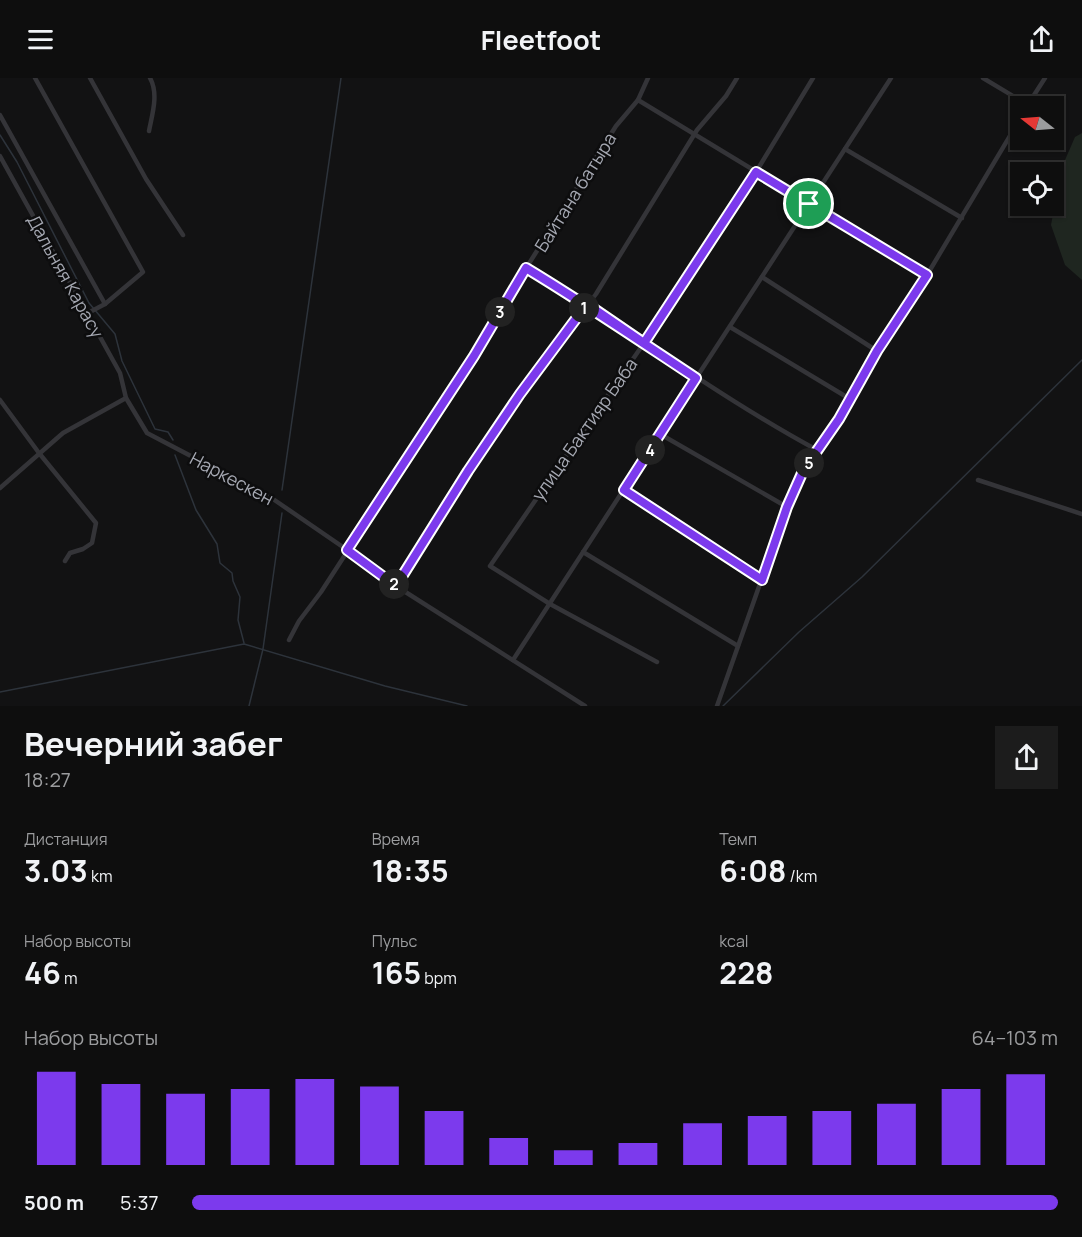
<!DOCTYPE html>
<html lang="ru">
<meta charset="utf-8">
<style>
body{margin:0;font-family:Manrope,sans-serif;background:#1c1c1c;color:#f1f3f6;height:100vh;display:flex;flex-direction:column;font-size:22px;white-space:nowrap}
*{box-sizing:border-box;margin:0}
p{font-size:20px;color:#9b9c9e}
.icon{flex:none;width:33px;height:33px;fill:none;stroke:currentColor;stroke-width:2;stroke-linecap:round;stroke-linejoin:round}
.map{position:relative;height:628px;overflow:hidden}
.drawer{display:flex;flex-direction:column;background:#0e0e0e;flex:1}
.drawer>*{flex:none}
.needle{width:39px;rotate:287deg}
.fabs{position:absolute;left:1010px;top:18px;display:grid;gap:12px}
.fabs a{display:grid;place-items:center;width:54px;height:54px;border-radius:0px;background:#0e0e0e;box-shadow:0 2px 4px #0004,0 0 0 2px #2e2e2e;font-size:30px}
.pin{position:absolute;display:grid;place-items:center;width:51px;height:51px;color:#fff;margin:-26px;border:3px solid #fff;border-radius:50%;box-shadow:0 2px 6px #0007}
.km{position:absolute;width:30px;height:30px;margin:-15px;border-radius:50%;background:#222;color:#fff;font-size:16px;line-height:30px;text-align:center}
.round{display:grid;place-items:center;flex:none;width:63px;height:63px;border-radius:0px;background:#1c1c1c}
.overview{display:flex;align-items:center;justify-content:space-between;height:102px;padding:0 24px}
h1{font-size:33px;font-weight:700;line-height:45px}
.metrics{display:grid;grid-template-columns:repeat(3,1fr);gap:9px;height:102px;padding:6px 24px}
.metrics div{display:grid;align-content:center}
.metrics b{font-size:30px;font-weight:700}
.metrics small{font-size:16px;font-weight:400}
.metrics p{font-size:16px}
.chart{height:168px;padding:12px 24px}
.chart p{display:flex;justify-content:space-between}
.chart svg{width:100%;height:108px;margin-top:6px;stroke:#7c3aed;stroke-width:6}
ul{padding:0 24px;list-style:none;font-size:20px}
li{display:grid;grid-template-columns:96px 72px 1fr;align-items:center;height:45px}
li i{height:15px;border-radius:8px;background:#7c3aed}
header{display:flex;justify-content:space-between;align-items:center;height:78px;padding:0 24px;background:#0e0e0e;font-size:27px;font-weight:700}
.map>svg:first-child{display:block}
.green{fill:#1f2620}
.lines{fill:none;stroke-linecap:round;stroke-linejoin:round}
.stream{stroke:#2d333b;stroke-width:1.5}
.minor{stroke:#343438;stroke-width:4.5}
.route-casing{stroke:#fff;stroke-width:12}
.route{stroke:#7c3aed;stroke-width:8}
.labels{text-anchor:middle;dominant-baseline:central;stroke-width:5;stroke-linejoin:round;paint-order:stroke}
.street-label{font-size:18px;fill:#a5a8b2;stroke:#0d0d0e}
</style>
<header><svg class="icon" aria-label="menu" viewBox="0 0 24 24"><path d="M4 6h16M4 12h16M4 18h16"/></svg>Fleetfoot<svg class="icon" aria-label="share" viewBox="0 0 24 24"><path d="M12 15V3M7 8l5-5 5 5M5 13v7h14v-7"/></svg></header>
<div class="map">
<svg width="1082" height="628" viewBox="0 0 1082 628">
<rect width="100%" height="100%" fill="#121213"/>
<path class="green" d="M1082 55V202L1065 187 1051 147 1062 89 1075 59Z"/>
<g class="lines">
<g class="stream">
<path d="M0 57 17 84 89 225 115 256 122 283 155 351 168 354 173 362"/>
<path d="M175 377 196 432 217 466 220 485 232 495 233 503 240 519 238 542 244 565"/>
<path d="M282 412 341 0"/>
<path d="M0 614 244 566 385 608 467 628"/>
<path d="M249 628 263 571 282 435"/>
<path d="M723 628 799 554 862 499 1082 282"/>
</g>
<g class="minor">
<path d="M35 0 143 194 105 226 88 235"/>
<path d="M90 0 146 101 183 157"/>
<path d="M983 0 1028 27"/>
<path d="M638 22 927 197"/>
<path d="M1027 28 1045 0"/>
<path d="M0 37 105 226"/>
<path d="M149 53C152 37 159 16 150 0"/>
<path d="M845 71 962 140"/>
<path d="M0 78 120 295 126 320 147 355 273 421 372 489 396 508 585 628"/>
<path d="M526 190C625 248 717 318 817 372"/>
<path d="M762 199 877 273"/>
<path d="M730 249 850 321"/>
<path d="M0 322 39 375 96 445 92 465 83 471 70 475 65 483"/>
<path d="M660 356 787 429"/>
<path d="M978 402 1082 436"/>
<path d="M0 410 63 355 126 320"/>
<path d="M624 412 762 502"/>
<path d="M583 474 738 568"/>
<path d="M396 508 477 380 520 316 596 216 697 52 726 18 737 0"/>
<path d="M289 562 299 543 321 514 474 278 516 206 616 48 638 22 648 0"/>
<path d="M513 582 891 0"/>
<path d="M657 584 550 526 490 488 644 265 756 94 813 0"/>
<path d="M717 628 787 429 803 393 839 341 877 273 927 197 1020 41"/>
</g>
</g>
<g class="lines">
<g class="route-casing">
<path id="route" d="M809 126 756 94 644 265 587 226 520 316 468 393 396 508 347 472 474 278 526 190C584 225 640 263 696 300L624 412 762 502 787 429 803 393 839 341 877 273 927 197 809 126"/>
</g>
<use href="#route" class="route"/>
</g>
<g class="labels">
<g class="street-label">
<text transform="translate(575 114) rotate(-58)">Байтана батыра</text>
<text transform="translate(66 198) rotate(61)">Дальняя Карасу</text>
<text transform="translate(584 351) rotate(-55)">улица Бактияр Баба</text>
<text transform="translate(232 400) rotate(28)">Наркескен</text>
</g>
</g>
</svg>
<div class="fabs">
<a><svg class="needle" viewBox="-14 -14 28 28"><path d="M0-13l5 13h-10z" fill="#e53935"/><path d="M0 13l5-13h-10z" fill="#9b9c9e"/></svg></a>
<a><svg class="icon" aria-label="locate" viewBox="0 0 24 24"><circle cx="12" cy="12" r="6"/><path d="M12 2v4M12 18v4M2 12h4M18 12h4"/></svg></a>
</div>
<div class="pin" style="left:809px;top:126px;background:#1e9e55"><svg class="icon" aria-label="arrive" viewBox="0 0 24 24"><path d="M6 21V4h12l-3 4 3 4H6"/></svg></div>
<b class="km" style="left:584px;top:230px">1</b>
<b class="km" style="left:394px;top:506px">2</b>
<b class="km" style="left:500px;top:234px">3</b>
<b class="km" style="left:650px;top:372px">4</b>
<b class="km" style="left:809px;top:385px">5</b>
</div>
<section class="drawer">
<div class="overview"><div><h1>Вечерний забег</h1><p>18:27</p></div><a class="round"><svg class="icon" aria-label="share" viewBox="0 0 24 24"><path d="M12 15V3M7 8l5-5 5 5M5 13v7h14v-7"/></svg></a></div>
<div class="metrics">
<div><p>Дистанция</p><b>3.03<small> km</small></b></div>
<div><p>Время</p><b>18:35</b></div>
<div><p>Темп</p><b>6:08<small> /km</small></b></div>
</div>
<div class="metrics">
<div><p>Набор высоты</p><b>46<small> m</small></b></div>
<div><p>Пульс</p><b>165<small> bpm</small></b></div>
<div><p>kcal</p><b>228</b></div>
</div>
<div class="chart"><p><span>Набор высоты</span>64–103 m</p>
<svg viewBox="0 0 160 44" preserveAspectRatio="none"><path d="M5 44V6M15 44V11M25 44V15M35 44V13M45 44V9M55 44V12M65 44V22M75 44V33M85 44V38M95 44V35M105 44V27M115 44V24M125 44V22M135 44V19M145 44V13M155 44V7"/></svg>
</div>
<ul>
<li><b>500 m</b>5:37<i style="width:100%"></i></li>
</ul>
</section>
